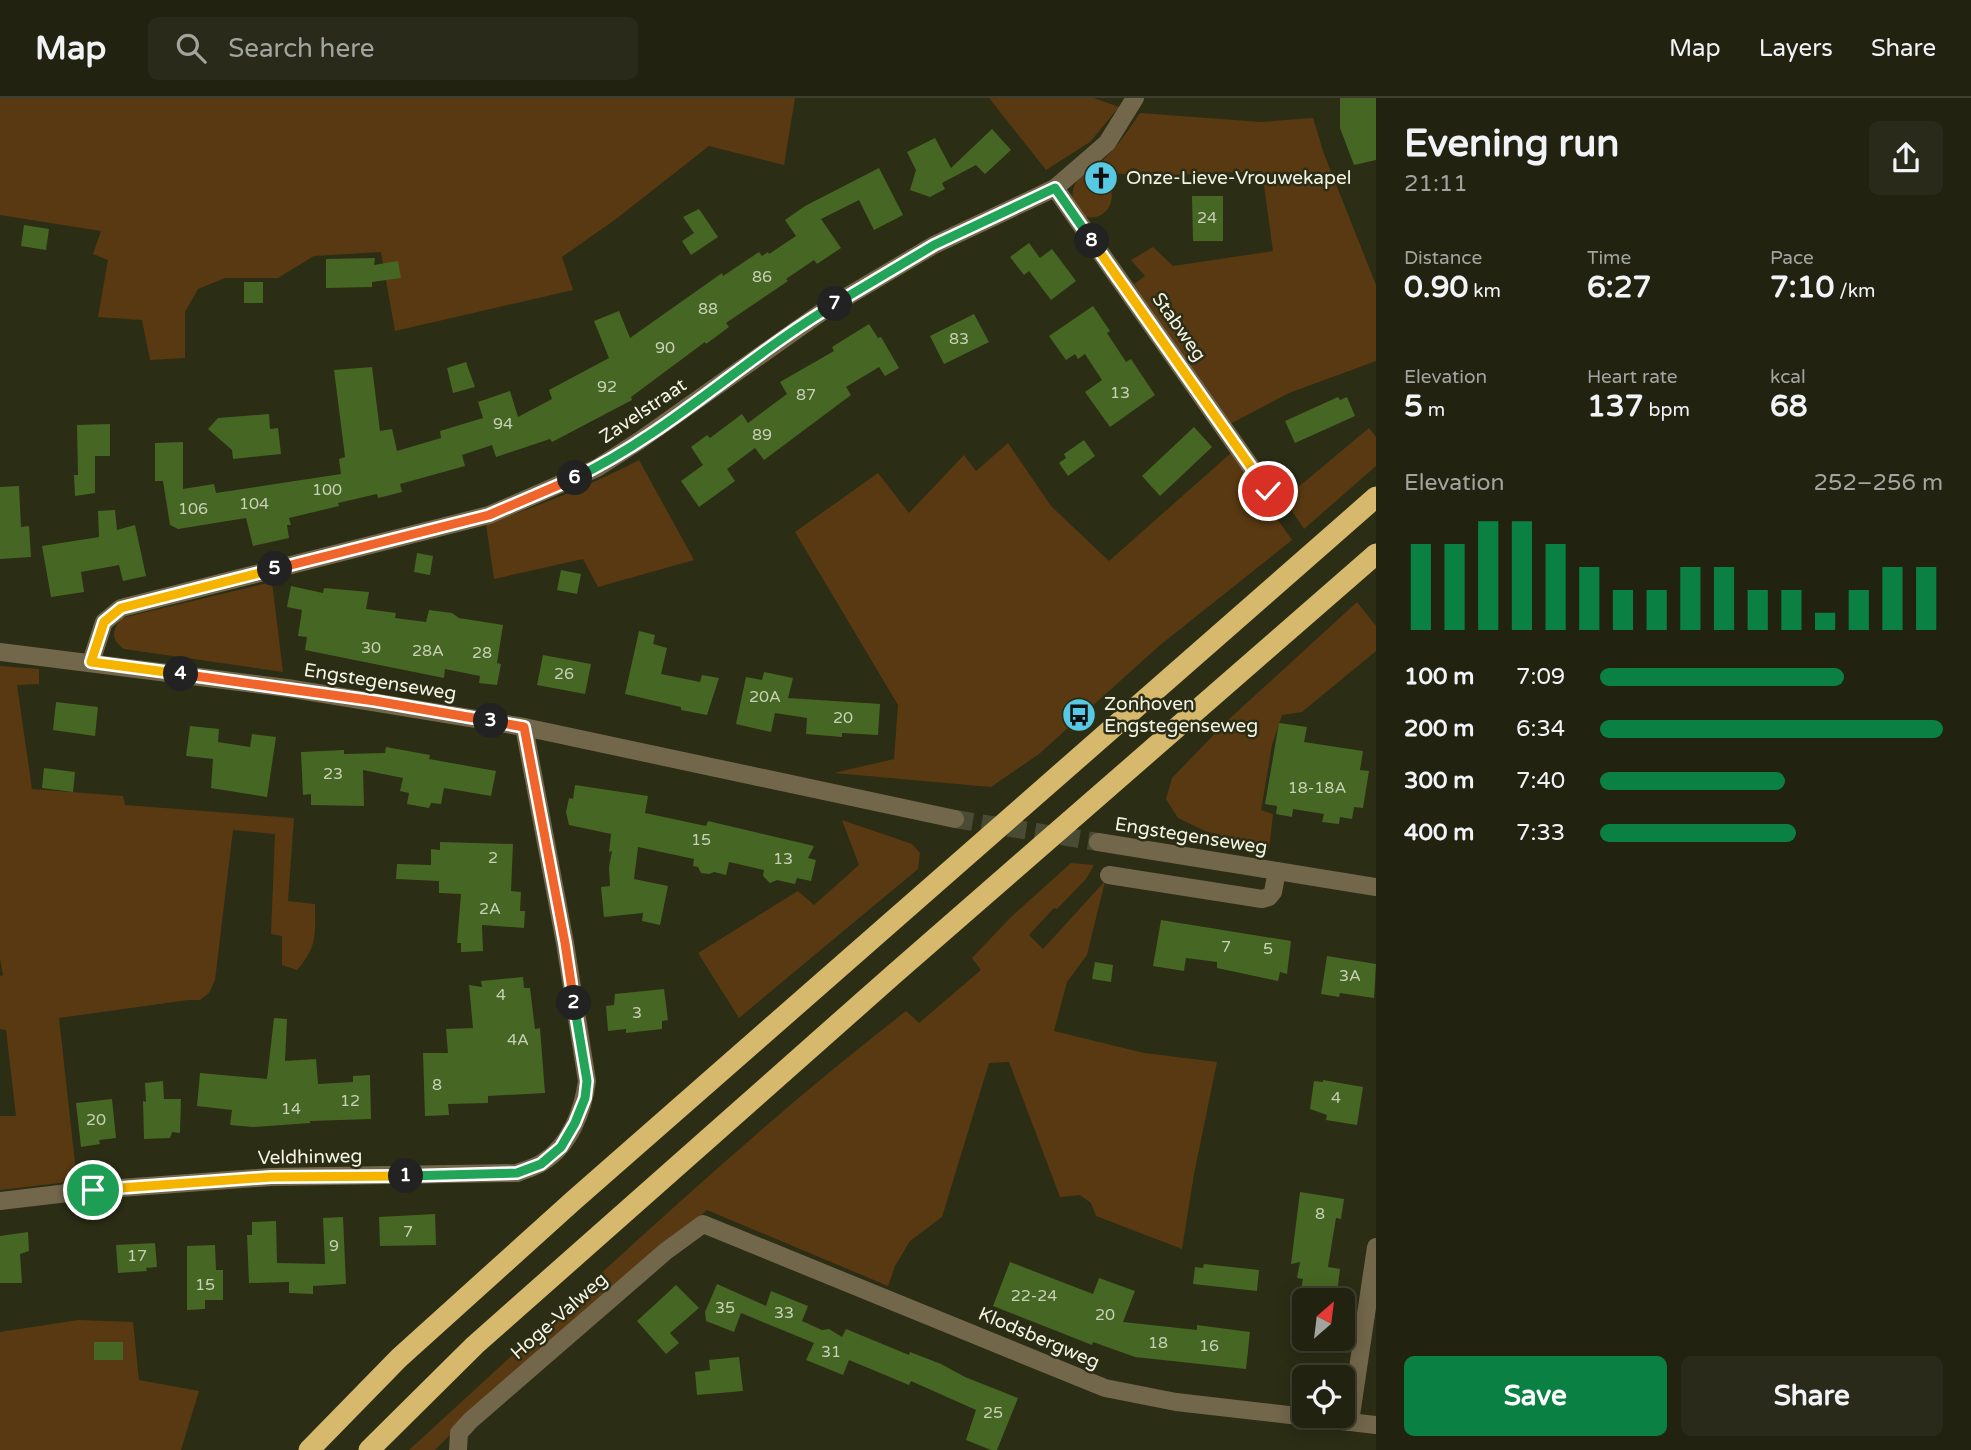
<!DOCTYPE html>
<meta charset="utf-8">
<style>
body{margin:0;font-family:"Varela Round",sans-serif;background:#292a19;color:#f1f3f6;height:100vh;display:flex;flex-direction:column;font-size:26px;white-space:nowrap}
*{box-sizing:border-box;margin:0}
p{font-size:23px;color:#a2a49f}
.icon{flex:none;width:38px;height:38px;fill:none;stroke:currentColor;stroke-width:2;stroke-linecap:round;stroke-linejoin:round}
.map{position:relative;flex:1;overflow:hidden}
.drawer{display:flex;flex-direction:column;background:#212210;width:595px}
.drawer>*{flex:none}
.needle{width:46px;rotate:28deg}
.buttons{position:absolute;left:1292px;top:1190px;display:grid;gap:14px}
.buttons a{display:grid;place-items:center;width:63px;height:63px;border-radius:10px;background:#212210;box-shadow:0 4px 18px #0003,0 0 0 2px #3e3f30;font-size:35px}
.pin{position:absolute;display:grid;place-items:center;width:60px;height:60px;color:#fff;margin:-30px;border:4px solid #fff;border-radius:50%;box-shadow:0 2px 7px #0007}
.km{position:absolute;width:35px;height:35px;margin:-18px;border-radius:50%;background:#222;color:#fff;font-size:19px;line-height:35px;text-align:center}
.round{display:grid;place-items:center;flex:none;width:74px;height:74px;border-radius:10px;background:#292a19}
.overview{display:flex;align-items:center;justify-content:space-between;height:119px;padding:0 28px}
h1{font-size:38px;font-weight:700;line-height:52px}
.figures{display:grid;grid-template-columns:repeat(3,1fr);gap:10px;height:119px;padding:7px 28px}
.figures div{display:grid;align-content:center}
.figures b{font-size:30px;font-weight:700}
.figures small{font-size:19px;font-weight:400}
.figures p{font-size:19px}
.chart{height:196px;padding:14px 28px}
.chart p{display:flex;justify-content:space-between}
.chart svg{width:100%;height:126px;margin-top:7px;stroke:#0b8043;stroke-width:6}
.button{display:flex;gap:14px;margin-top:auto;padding:14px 28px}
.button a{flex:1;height:80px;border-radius:10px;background:#0b8043;color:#fff;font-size:28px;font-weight:700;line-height:80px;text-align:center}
.button a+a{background:#292a19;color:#f1f3f6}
ul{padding:0 28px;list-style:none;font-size:23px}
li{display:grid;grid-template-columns:112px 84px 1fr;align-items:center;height:52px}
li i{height:18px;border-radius:9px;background:#0b8043}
header{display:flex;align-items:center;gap:42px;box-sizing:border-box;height:98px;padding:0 35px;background:#212210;border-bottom:2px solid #3e3f30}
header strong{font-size:33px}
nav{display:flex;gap:38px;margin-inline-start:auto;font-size:24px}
.search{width:490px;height:63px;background:#292a19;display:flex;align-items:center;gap:18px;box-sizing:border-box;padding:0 24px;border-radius:10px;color:#a2a49f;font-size:26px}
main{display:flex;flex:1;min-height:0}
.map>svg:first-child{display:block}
.green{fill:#593912}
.building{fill:#466624}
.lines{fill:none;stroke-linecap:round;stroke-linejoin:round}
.minor-tunnel{stroke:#4a4b34;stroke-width:18;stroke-dasharray:18 9;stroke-linecap:butt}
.minor{stroke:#72674a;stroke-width:18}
.highway{stroke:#d6b96d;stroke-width:21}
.split-1-casing{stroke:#fff;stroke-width:14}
.split-2-casing{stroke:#fff;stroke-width:14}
.split-3-casing{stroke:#fff;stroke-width:14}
.split-4-casing{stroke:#fff;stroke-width:14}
.split-5-casing{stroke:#fff;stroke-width:14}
.split-6-casing{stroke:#fff;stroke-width:14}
.split-7-casing{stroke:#fff;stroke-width:14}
.split-8-casing{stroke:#fff;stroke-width:14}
.split-9-casing{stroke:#fff;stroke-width:14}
.split-1{stroke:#f5b400;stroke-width:9}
.split-2{stroke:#22a559;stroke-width:9}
.split-3{stroke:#f0652b;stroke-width:9}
.split-4{stroke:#f0652b;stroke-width:9}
.split-5{stroke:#f5b400;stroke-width:9}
.split-6{stroke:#f0652b;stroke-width:9}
.split-7{stroke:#22a559;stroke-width:9}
.split-8{stroke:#22a559;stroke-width:9}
.split-9{stroke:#f5b400;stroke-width:9}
.labels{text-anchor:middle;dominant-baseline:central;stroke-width:5;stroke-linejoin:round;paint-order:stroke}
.number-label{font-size:16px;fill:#c8d0b5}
.poi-label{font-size:19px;fill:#f3f4e5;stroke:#2c2d15;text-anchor:start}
.street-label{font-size:19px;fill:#f3f4e5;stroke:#2c2d15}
</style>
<header>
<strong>Map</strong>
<div class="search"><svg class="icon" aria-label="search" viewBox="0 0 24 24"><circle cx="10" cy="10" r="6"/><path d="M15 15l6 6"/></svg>Search here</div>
<nav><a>Map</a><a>Layers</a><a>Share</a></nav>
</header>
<main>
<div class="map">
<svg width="1376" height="1352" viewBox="0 0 1376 1352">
<rect width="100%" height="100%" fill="#2c2d15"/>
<g class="green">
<path d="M0 0H795L784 67 709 48 616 121 562 159 573 192 395 233 381 154 314 158 278 180H225L198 191 185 214V260L150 262 142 222 98 219 108 162 93 156 101 133 0 117Z"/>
<path d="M989 0H1094L1119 9 1090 44 1046 72Z"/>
<path d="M1140 15 1261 24 1313 20 1324 56 1376 187V263L1289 295 1230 326 1134 186 1145 178 1131 162 1153 149 1173 168 1273 153 1262 73 1148 78 1110 75C1110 84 1114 99 1110 107 1101 126 1075 123 1073 101 1072 97 1073 90 1075 86 1080 76 1096 68 1104 61 1119 47 1129 31 1140 15Z"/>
<path d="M1369 330 1376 339V368L1304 431 1284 401Z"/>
<path d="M1008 345 1051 408 1109 463 1231 355 1292 442 1159 548 1039 656 991 689 834 675 894 661 898 607 795 434 878 375 909 415 964 357 976 373Z"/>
<path d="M639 362 694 462 598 489 583 461 494 481 486 426C539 408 589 388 639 362Z"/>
<path d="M272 484 283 574 124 551C110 541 112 532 122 520Z"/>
<path d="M1357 504 1376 528V553L1302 614 1282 617 1272 647 1261 712 1273 716 1269 751 1205 733 1178 720 1166 701 1172 680 1227 623Z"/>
<path d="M0 568 39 571V586L17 587 32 691 123 698 125 707 294 720 288 803 315 806C315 836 318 848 297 872L282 867V838L271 836 275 736 233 732 215 882 209 895 200 902H188L59 920 77 1083 0 1092V1018H16L6 932 0 931V878L3 877 0 861Z"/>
<path d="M842 722 912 746 920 755 918 771 739 920 698 855 798 793 814 807 859 767Z"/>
<path d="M1071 765 1094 767 1086 781 1057 811 1054 810 1029 837 1043 851 1105 783 1087 857 1067 884 1054 933 1144 955 1217 964 1194 1076 1182 1151 1096 1118 1091 1105 1080 1097 1060 1099 1009 964 989 965 942 1119 910 1143 895 1168 888 1188 707 1112 461 1326 435 1352H409C572 1204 732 1048 906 913L919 925 981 872 972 860 1010 820Z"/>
<path d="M78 1222 133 1224 139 1282 199 1293 181 1352H0V1234Z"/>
</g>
<g class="building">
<path d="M1340 0H1376V62L1354 67 1340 30Z"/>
<path d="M992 31 1011 52 985 76 976 67 942 85 945 91 930 99 910 92 916 72 907 54 935 40 951 70Z"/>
<path d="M879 70 903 117 874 132 859 102 821 121 841 150 817 166 814 162 786 181 788 183 726 225 729 229 706 246 705 244 631 299 632 302 552 344 550 341 496 359 492 347 462 357 465 368 400 386 402 394 378 400 377 396 338 405 339 408 289 420 291 427H287L289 440 253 448 246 420 178 431 170 427 163 383H155V345L183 344V391L214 386 216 395 341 376 339 361 345 359 334 272 372 269 380 333 392 331 397 353 441 340 440 333 483 320 478 304 510 293 518 319 552 301 549 292 609 260 594 223 619 213 630 240 722 175 723 178 759 154 762 158 768 154 769 156 796 138 785 122 805 108Z"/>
<path d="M1192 98H1223V143H1193Z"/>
<path d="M699 111 718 139 691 157 682 143 694 135 683 119Z"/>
<path d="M24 127 49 131 46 152 21 148Z"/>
<path d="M1029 145 1040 160 1052 151 1076 183 1051 202 1029 173 1024 177 1010 159Z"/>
<path d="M375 160 374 167 398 163 401 180 372 184V189L326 190V161Z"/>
<rect x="244" y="184" width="19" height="21"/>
<path d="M1093 208 1110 233 1107 235 1126 264 1131 261 1155 297 1110 329 1085 294 1102 282 1085 256 1078 261 1075 256 1066 262 1049 238Z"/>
<path d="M974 216 989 244 944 266 930 238Z"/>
<path d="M869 226 878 240 881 239 899 270 885 278 879 269 846 289 851 297 764 362 755 350 727 371 735 383 699 409 681 383 703 367 691 349 707 337 710 340 742 316 748 325 787 296 780 284 834 253 832 249Z"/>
<path d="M466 264 475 289 453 295 447 270Z"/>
<path d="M1338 299 1340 302 1347 299 1355 318 1295 345 1285 323Z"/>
<path d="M269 316 270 331 278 330 281 356 233 361 232 352 208 331 218 320Z"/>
<path d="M110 326V358H95V395L75 398 74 377H78L77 327Z"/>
<path d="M1194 329 1212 349 1160 398 1142 378Z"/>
<path d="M1084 342 1095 358 1068 378 1059 365 1066 360 1064 356Z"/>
<path d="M19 388 21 429 29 428 31 459 0 461V389Z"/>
<path d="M115 412 117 432 135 427 146 478 123 483 119 467 81 474 84 494 51 499 42 448 99 439 98 413Z"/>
<path d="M417 455 433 458 430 477 414 474Z"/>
<path d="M561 472 581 476 577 496 557 492Z"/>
<path d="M291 488 323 495 324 490 369 494 366 511 396 515 395 520 426 524 429 512 452 515 459 520 503 527 497 565 501 566 497 587 479 585 480 578 445 571 444 580 305 552 307 539 298 538 302 512 287 509Z"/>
<path d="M639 533 655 537 653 546 667 550 661 576 700 584 702 577 719 580 707 617 681 612V609L625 596Z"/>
<path d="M543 557 591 566 585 596 537 587Z"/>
<path d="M764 574 793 580 788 600 880 606 878 637 842 635V639L806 636 807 620 775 615 771 634 736 626 746 579 762 582Z"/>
<path d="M56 604 98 609 95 638 53 632Z"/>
<path d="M1279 625 1307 629 1304 644 1363 653 1360 672 1369 673 1363 710 1354 709 1352 721 1340 719 1339 726 1322 724 1324 716 1293 711 1292 719 1276 716 1277 708 1265 706Z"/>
<path d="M190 628 219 631 218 644 250 649 252 636 276 639 267 699 211 690 213 661 186 658Z"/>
<path d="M386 649 430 657 429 661 496 673 491 698 444 690 441 706 431 705 429 710 407 706 409 695 400 693 403 680 363 672 364 708 311 707V696L303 697 301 654 344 652V656L385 655Z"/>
<path d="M44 670 75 674 73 694 42 690Z"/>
<path d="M575 687 648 698 645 715 706 728 708 723 814 748 808 760 816 762 811 783 797 780 795 786 777 782 770 785 763 778 764 772 729 764 726 777 714 774 709 776 701 775 698 769 693 768 694 761 638 749 634 781 668 788 660 827 642 823 643 815 604 819 601 789 610 788 609 769 612 753 609 754 611 736 569 727 566 714 569 700 573 701Z"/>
<path d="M440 744 513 746 511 793 521 794 520 813H525L524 830 482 827 483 853 461 854V845H457L461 796 439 795V783L396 781 397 766 431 767V751L440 752Z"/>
<path d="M1161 822 1291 843 1287 876 1280 874 1278 883 1217 870V864L1186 860 1184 873 1153 868Z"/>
<path d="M1327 858 1376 866 1374 900 1340 895 1339 899 1321 896Z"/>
<path d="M1095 864 1113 867 1111 884 1092 881Z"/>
<path d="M523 879 524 890H530L535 931 540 930 545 995 488 998V1005L448 1006 449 1017 425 1018 423 955H448L446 931 473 930 469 887 482 889 481 883Z"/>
<path d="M664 891 668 922 662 923V931L626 935V931L608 933 606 908 614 907 615 896Z"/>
<path d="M274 920 287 921 285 963 316 961 318 986 353 984V978L370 977 371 1021 310 1023V1025L253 1029 230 1027 232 1012 197 1008 200 975 267 981Z"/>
<path d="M1323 982 1363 989 1357 1027 1326 1022 1327 1017 1310 1011 1314 983 1323 984Z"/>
<path d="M163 983 164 1001H181L180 1035 172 1034 170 1040 144 1041 143 1003 146 1004 145 985Z"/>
<path d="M112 1001 116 1040 99 1042 100 1046 81 1049 76 1005Z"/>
<path d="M1300 1094 1344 1101 1341 1121 1336 1120 1328 1169 1340 1171 1337 1196H1332L1331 1202H1299L1303 1181 1297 1180 1300 1164 1291 1166Z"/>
<path d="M435 1116 436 1147 380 1148 379 1119Z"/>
<path d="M343 1119 346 1186 313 1188V1196L289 1195V1184L249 1185 247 1137H252V1124L276 1123 277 1165 325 1166 323 1120Z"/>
<path d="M28 1134 29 1153 20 1156 22 1185H0V1138Z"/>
<path d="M155 1145 157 1169 146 1170 147 1173 118 1175 116 1147Z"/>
<path d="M215 1147 216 1172H223V1202H205V1211L187 1212V1148Z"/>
<path d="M1010 1164 1093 1196 1099 1180 1135 1193 1123 1224 1197 1232V1227L1250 1234 1246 1271 1135 1259 1093 1244 1092 1247 993 1208Z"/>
<path d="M1204 1166 1259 1172 1257 1193 1193 1186 1195 1169 1203 1170Z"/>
<path d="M717 1186 766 1208 771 1193 808 1208 802 1223 822 1232 829 1231 842 1239 846 1231 909 1257 910 1254 941 1266 965 1279 1018 1300 997 1352H991L966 1342 976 1312 911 1283 909 1287 849 1262 843 1277 806 1262 814 1245 741 1215 734 1234 706 1223 705 1214Z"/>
<path d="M676 1187 699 1210 670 1235 679 1245 666 1256 637 1223Z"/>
<rect x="94" y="1244" width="29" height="18"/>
<path d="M739 1259 743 1293 697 1297 695 1274 710 1272 709 1262Z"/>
</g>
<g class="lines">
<path class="minor-tunnel" d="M955 721 1098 744"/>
<g class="minor">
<path d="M1055 90 1268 393"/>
<path d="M0 554 287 590 524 629 955 721"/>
<path d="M91 564 104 524 121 510 489 417 597 370 639 343 826 211 934 147 1055 90 1107 45 1135 0"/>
<path d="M1098 744 1376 789"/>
<path d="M1109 777 1262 801 1269 799 1273 794 1277 773"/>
<path d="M0 1103 93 1092 271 1079 517 1075C525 1072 536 1069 543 1064 570 1047 583 1013 587 983L565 845 524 629"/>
<path d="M1350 1324 1376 1149"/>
<path d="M458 1352 459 1335 471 1322 666 1153 703 1126 1105 1290 1176 1304 1376 1327"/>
</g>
<g class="highway">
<path d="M309 1352 399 1260 573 1103 1376 399"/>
<path d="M369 1352 475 1247 893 877 1376 456"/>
</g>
</g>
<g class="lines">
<g class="split-1-casing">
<path id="split-1" d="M93 1092 271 1079 406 1078"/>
</g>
<g class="split-2-casing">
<path id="split-2" d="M406 1078 517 1075 541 1066 561 1049 575 1025 585 1000 587 983 574 905"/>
</g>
<g class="split-3-casing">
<path id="split-3" d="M491 623 524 629 565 845 574 905"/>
</g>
<g class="split-4-casing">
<path id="split-4" d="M181 576 375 603 491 623"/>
</g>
<g class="split-5-casing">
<path id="split-5" d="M181 576 91 564 104 524 121 510 275 471"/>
</g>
<g class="split-6-casing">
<path id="split-6" d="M275 471 489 417 575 380"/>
</g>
<g class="split-7-casing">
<path id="split-7" d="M575 380C669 335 746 259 835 206"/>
</g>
<g class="split-8-casing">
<path id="split-8" d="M835 206 934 147 1055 90 1092 143"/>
</g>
<g class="split-9-casing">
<path id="split-9" d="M1092 143 1268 393"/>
</g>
<use href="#split-1" class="split-1"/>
<use href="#split-2" class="split-2"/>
<use href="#split-3" class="split-3"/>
<use href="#split-4" class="split-4"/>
<use href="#split-5" class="split-5"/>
<use href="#split-6" class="split-6"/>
<use href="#split-7" class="split-7"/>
<use href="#split-8" class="split-8"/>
<use href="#split-9" class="split-9"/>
</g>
<defs>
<g id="church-disc" transform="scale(1.75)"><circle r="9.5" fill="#57c9e2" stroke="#2c2d15"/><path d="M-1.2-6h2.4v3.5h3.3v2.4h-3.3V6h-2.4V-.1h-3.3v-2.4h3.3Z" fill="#111"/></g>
<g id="bus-disc" transform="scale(1.75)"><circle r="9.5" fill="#57c9e2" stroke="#2c2d15"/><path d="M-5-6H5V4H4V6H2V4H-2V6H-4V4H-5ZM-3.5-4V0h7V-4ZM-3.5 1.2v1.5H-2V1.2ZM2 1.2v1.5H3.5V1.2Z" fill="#111"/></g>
</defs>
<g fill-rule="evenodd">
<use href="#church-disc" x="1101" y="80"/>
<use href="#bus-disc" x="1079" y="617"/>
</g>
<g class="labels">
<g class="number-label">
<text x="1207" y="120">24</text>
<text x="762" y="179">86</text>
<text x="708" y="211">88</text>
<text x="959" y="241">83</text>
<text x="665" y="250">90</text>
<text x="607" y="289">92</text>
<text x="1120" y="295">13</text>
<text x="806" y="297">87</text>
<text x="503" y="326">94</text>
<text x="762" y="337">89</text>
<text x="327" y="392">100</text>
<text x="254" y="406">104</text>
<text x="193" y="411">106</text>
<text x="371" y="550">30</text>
<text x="428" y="553">28A</text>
<text x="482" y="555">28</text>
<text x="564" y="576">26</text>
<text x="765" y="599">20A</text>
<text x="843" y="620">20</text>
<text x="333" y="676">23</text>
<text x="1317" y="690">18-18A</text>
<text x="701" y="742">15</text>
<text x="493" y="760">2</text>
<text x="783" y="761">13</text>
<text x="490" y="811">2A</text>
<text x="1226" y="849">7</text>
<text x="1268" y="851">5</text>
<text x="1350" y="878">3A</text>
<text x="501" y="897">4</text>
<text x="637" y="915">3</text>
<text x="518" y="942">4A</text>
<text x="437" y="987">8</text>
<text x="1336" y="1000">4</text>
<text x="350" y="1003">12</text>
<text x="291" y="1011">14</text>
<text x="96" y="1022">20</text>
<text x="1320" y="1116">8</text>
<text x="408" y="1134">7</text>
<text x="334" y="1148">9</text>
<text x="137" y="1158">17</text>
<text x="205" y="1187">15</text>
<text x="1034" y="1198">22-24</text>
<text x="725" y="1210">35</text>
<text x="784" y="1215">33</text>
<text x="1105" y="1217">20</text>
<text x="1158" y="1245">18</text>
<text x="1209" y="1248">16</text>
<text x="831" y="1254">31</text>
<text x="993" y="1315">25</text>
</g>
<g class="poi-label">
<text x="1126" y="80">Onze-Lieve-Vrouwekapel</text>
<text x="1104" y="606">Zonhoven<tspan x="1104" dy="22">Engstegenseweg</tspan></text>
</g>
<g class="street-label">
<text transform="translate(1179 229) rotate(55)">Stabweg</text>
<text transform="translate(643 313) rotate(-34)">Zavelstraat</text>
<text transform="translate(380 584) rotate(9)">Engstegenseweg</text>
<text transform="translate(1191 738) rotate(9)">Engstegenseweg</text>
<text transform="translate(310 1059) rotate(-1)">Veldhinweg</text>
<text transform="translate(559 1218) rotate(-41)">Hoge-Valweg</text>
<text transform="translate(1039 1240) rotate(23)">Klodsbergweg</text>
</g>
</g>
</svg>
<div class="buttons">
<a><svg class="needle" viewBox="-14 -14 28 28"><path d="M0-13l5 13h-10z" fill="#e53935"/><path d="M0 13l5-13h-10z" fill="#a2a49f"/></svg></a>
<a><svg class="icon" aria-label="locate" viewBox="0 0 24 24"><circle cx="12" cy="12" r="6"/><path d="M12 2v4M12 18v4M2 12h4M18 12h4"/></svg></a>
</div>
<div class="pin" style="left:93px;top:1092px;background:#1e9e55"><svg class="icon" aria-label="arrive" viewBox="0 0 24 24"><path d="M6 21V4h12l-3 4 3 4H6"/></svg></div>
<div class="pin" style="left:1268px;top:393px;background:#d93025"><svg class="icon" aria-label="check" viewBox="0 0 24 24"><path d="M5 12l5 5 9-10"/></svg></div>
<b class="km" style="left:406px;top:1078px">1</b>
<b class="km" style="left:574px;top:905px">2</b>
<b class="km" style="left:491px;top:623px">3</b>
<b class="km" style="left:181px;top:576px">4</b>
<b class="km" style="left:275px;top:471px">5</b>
<b class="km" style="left:575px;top:380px">6</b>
<b class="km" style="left:835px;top:206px">7</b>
<b class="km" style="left:1092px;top:143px">8</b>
</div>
<section class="drawer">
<div class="overview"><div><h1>Evening run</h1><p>21:11</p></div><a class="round"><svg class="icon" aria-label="share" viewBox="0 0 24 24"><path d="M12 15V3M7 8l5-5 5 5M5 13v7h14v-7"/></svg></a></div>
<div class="figures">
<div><p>Distance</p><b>0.90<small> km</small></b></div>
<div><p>Time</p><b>6:27</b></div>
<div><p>Pace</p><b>7:10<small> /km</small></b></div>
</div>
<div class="figures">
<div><p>Elevation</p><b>5<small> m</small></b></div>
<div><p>Heart rate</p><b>137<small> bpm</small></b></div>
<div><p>kcal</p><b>68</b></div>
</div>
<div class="chart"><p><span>Elevation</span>252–256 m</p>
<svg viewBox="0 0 160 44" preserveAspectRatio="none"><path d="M5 44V14M15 44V14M25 44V6M35 44V6M45 44V14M55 44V22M65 44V30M75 44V30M85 44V22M95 44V22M105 44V30M115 44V30M125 44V38M135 44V30M145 44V22M155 44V22"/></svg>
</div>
<ul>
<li><b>100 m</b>7:09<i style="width:71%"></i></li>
<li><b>200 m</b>6:34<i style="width:100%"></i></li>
<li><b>300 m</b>7:40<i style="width:54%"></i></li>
<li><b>400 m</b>7:33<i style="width:57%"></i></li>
</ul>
<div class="button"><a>Save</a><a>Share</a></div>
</section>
</main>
